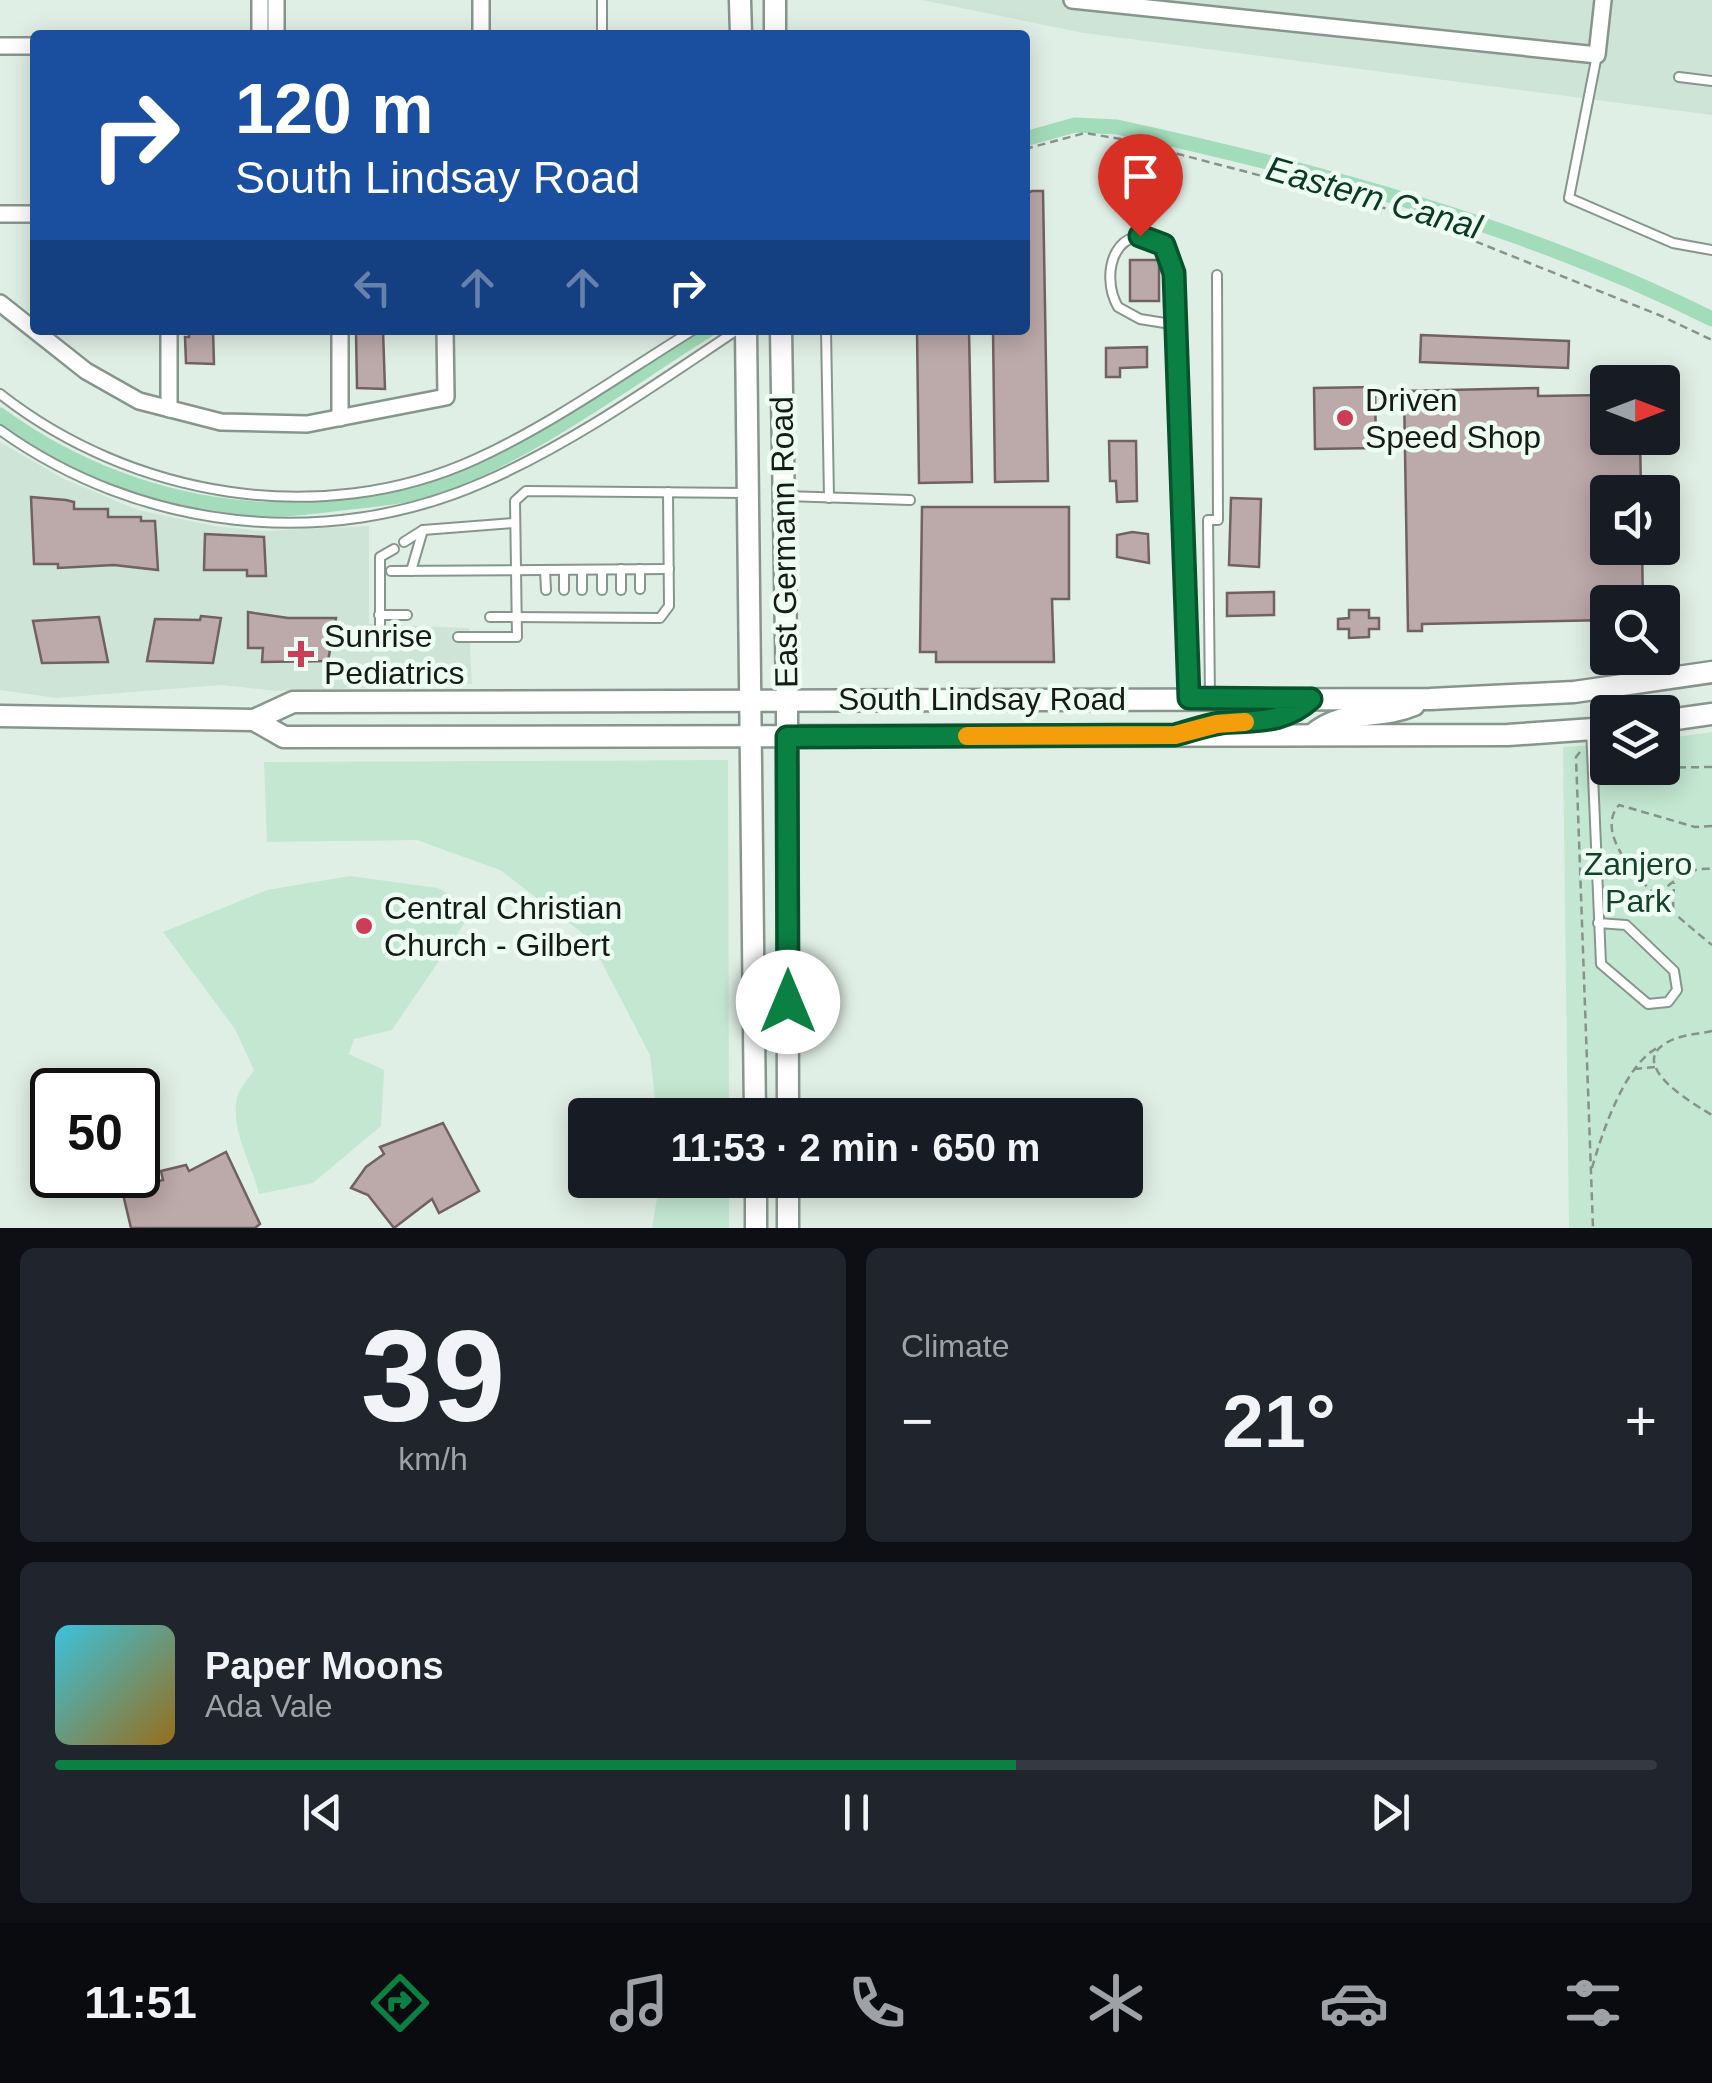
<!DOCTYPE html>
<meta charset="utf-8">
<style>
body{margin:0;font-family:Helvetica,sans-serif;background:#20242c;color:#f1f3f6;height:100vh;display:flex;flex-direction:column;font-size:38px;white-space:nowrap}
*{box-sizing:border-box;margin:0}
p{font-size:32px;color:#9ea1a6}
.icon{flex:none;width:55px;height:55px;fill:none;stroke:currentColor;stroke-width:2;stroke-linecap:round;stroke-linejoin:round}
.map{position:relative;height:1228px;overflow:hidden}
.details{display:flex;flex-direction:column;gap:20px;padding:20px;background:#0d0f14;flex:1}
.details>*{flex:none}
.guide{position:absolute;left:30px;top:30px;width:1000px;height:305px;border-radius:10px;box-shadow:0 5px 25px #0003;background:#1a4fa0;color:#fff;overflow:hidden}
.needle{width:65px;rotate:90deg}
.fabs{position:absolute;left:1590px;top:365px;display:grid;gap:20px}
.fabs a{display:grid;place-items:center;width:90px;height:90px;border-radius:10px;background:#171b24;box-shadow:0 5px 25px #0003;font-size:50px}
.speed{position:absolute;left:30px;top:1068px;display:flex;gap:20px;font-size:50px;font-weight:700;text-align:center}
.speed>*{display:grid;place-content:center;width:130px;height:130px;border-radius:50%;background:#171b24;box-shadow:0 5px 25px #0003;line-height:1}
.speed .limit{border:5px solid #111;border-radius:15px;background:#fff;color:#111}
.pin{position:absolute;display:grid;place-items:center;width:85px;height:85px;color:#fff;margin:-102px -42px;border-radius:50% 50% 50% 0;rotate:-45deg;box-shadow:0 0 10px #0007}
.pin .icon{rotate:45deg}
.me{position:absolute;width:110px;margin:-55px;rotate:0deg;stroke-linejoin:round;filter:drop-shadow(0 0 8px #0008)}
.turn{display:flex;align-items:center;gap:35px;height:210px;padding:0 40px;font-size:45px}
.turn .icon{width:130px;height:130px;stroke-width:2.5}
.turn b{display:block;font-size:70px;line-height:85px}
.lanes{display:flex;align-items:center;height:95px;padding:0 40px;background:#0003;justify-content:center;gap:50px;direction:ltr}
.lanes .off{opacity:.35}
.big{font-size:75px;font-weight:800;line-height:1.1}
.details .widget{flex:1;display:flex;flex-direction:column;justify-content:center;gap:15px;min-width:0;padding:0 35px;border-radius:15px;background:#20242c}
.details .dial{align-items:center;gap:0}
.dial b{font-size:130px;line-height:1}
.song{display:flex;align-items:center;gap:30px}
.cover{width:120px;height:120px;border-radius:15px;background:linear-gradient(135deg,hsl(190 70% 55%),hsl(40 70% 35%))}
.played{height:10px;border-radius:5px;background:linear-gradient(90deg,#0b8043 60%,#363941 60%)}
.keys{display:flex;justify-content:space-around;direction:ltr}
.heat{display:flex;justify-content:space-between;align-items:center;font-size:55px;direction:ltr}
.details .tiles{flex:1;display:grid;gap:20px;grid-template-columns:1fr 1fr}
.widget:last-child{grid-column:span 2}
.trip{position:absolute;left:568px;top:1098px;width:575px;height:100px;border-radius:10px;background:#171b24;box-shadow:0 5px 25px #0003;font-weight:800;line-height:100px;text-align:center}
.menu{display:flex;height:160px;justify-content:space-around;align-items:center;background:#090b0e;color:#9ea1a6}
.menu .icon{width:70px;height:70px}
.menu .current{color:#0b8043}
.menu b{font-size:45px;color:#f1f3f6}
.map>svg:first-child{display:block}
.built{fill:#cee4d6}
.green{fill:#c3e7d1}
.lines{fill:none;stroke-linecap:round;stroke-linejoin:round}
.canal{stroke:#a3dcba;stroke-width:15}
.building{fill:#bca9aa;stroke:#716162;stroke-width:2.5}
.service-casing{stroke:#87968d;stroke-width:12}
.minor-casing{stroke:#87968d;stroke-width:20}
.secondary-casing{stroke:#87968d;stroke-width:25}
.path{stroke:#87928b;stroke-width:2.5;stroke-dasharray:8 5;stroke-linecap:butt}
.service{stroke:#fff;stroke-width:8}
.minor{stroke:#fff;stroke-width:15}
.secondary{stroke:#fff;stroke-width:20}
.route-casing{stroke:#07532c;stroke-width:25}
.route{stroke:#0b8043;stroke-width:18}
.slow{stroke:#f59e0b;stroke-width:18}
.poi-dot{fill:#cd3d57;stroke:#edfdf3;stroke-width:4}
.labels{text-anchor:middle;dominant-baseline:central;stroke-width:9;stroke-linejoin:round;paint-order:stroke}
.poi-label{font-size:32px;fill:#161b18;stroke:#edfdf3;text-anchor:start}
.street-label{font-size:32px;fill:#161b18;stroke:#edfdf3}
.park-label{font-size:32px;fill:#15422b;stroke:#edfdf3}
.water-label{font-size:35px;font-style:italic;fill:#0b3923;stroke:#edfdf3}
</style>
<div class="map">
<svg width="1712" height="1228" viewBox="0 0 1712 1228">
<rect width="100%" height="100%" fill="#e0efe5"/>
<g class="built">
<polygon points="922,0 1712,0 1712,115 1084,33"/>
<polygon points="0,442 64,479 138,510 215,526 264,531 369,526 369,624 469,628 472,684 276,691 221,685 57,698 0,690"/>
</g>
<g class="green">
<polygon points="1712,732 1712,1228 1569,1228 1563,747 1607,744 1608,768 1662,768 1663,739"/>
<polygon points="728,760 729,1115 657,1115 650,1055 589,938 500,870 417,840 267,842 264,762"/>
<path d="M350 876 438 888 474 909 392 1030 354 1039 349 1054 384 1070 381 1126 313 1183 259 1194C252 1164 230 1130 237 1098 238 1089 249 1078 254 1070L235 1029 163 932 267 890Z"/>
<polygon points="660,1180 729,1180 729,1228 652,1228"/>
</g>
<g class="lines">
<g class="canal">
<path d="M1025 139 1075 125 1117 127C1319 171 1526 226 1712 319"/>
<path d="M0 415C71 467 156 500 245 508 279 512 316 506 350 502 379 499 413 496 440 486 536 449 622 384 708 330"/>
</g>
</g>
<g class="building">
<polygon points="1032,191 1043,191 1048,481 995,482 993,330 1025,330 1025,195"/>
<rect x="1130" y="260" width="29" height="41"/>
<polygon points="189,330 213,330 214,364 186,363 185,337 189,337"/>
<polygon points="359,330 383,330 385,389 357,388 356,333"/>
<polygon points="917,330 969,330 972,482 919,483"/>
<polygon points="1421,335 1569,341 1568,368 1420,362"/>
<polygon points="1147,347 1147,367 1120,368 1120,377 1106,377 1106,348"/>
<polygon points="1375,387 1376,448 1315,449 1314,388"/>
<polygon points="1538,388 1538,396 1608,395 1608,438 1640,438 1641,492 1608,492 1608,548 1642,548 1643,602 1608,602 1608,620 1422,624 1422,631 1408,631 1404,391"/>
<polygon points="1109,441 1136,441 1137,501 1117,502 1116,481 1110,481"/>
<polygon points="31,497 66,500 74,502 74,509 108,509 108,517 141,517 141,521 155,521 158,570 114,565 58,568 58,564 34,564"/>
<polygon points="1231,498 1261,499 1259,567 1229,565"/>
<polygon points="922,507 1069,507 1069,599 1052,599 1054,662 936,662 936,652 920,652"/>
<polygon points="1132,532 1148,534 1149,563 1117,557 1117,535"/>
<polygon points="205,534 264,537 266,576 247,576 247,570 204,570"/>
<polygon points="1274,592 1274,615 1227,616 1227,593"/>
<polygon points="1349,610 1369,610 1369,618 1379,618 1379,629 1369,629 1369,637 1349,638 1349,629 1338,629 1338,619 1349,618"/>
<polygon points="248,612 288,618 336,618 328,661 262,662 263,648 248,648"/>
<polygon points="201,616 221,618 213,663 147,661 155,619 200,620"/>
<polygon points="99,617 108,662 42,663 33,621"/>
<polygon points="443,1123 479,1191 439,1213 432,1199 394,1228 368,1195 351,1188 366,1167 384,1154 380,1147"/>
<polygon points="226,1152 260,1224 255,1228 131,1228 122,1190 163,1180 161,1171 186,1165 189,1171"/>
</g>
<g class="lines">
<g class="service-casing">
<g id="service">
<polyline points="602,35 602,0"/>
<polyline points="1597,55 1569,198 1673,243 1712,250"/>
<polyline points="1679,77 1712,81"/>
<path d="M1177 325 1140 319 1118 307C1098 272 1118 216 1164 245L1172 258 1178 338 1189 699"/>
<polyline points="826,330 829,498"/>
<path d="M0 394C131 497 321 530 476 459 552 424 622 374 693 330"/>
<path d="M0 430C139 530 326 552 484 482 573 443 656 384 737 330"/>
<polyline points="785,496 910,500"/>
<polyline points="404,542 423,530 514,523"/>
<polyline points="621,569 621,590"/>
<polyline points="640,569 640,589"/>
<polyline points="545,570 546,590"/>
<polyline points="564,570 564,590"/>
<polyline points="582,570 582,590"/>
<polyline points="602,570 602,590"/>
<polyline points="391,571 669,569"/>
<polyline points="411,571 423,530"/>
<polyline points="379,615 407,615"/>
<polyline points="490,617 660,618 669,606 668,492"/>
<polyline points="458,637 517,637 515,501 526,491 747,493"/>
<polyline points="380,638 380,557 394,549"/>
<polyline points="1210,699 1208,520 1218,520 1217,275"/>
<polyline points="1591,730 1592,751 1601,964 1648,1004 1668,1002 1677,990 1674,971 1626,925 1598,923"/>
</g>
</g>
<g class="minor-casing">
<g id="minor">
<polyline points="276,0 276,35"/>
<polyline points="1072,0 1597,55 1603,0"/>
<polyline points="260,35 260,0"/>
<polyline points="481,35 481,0"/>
<polyline points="0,46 35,46"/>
<polyline points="0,214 35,214"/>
<polyline points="0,303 86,371 139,401 221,422 307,424 446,397 445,330"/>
<polyline points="169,330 169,409"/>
<polyline points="340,330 340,418"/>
</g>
</g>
<g class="secondary-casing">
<g id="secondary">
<polyline points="740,0 741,35"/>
<polyline points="775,0 775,35"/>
<polyline points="746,330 755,1115"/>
<polyline points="781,330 787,700 788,1115"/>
<polyline points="0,716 254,720 293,702 1430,699 1574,692 1712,672"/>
<polyline points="254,720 284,737 1508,735 1608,728"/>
<polyline points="1662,721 1712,714"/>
<path d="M1245 722C1273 721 1290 717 1311 699"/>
<path d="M1312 735C1343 708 1379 720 1414 705"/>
<polyline points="756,1180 756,1228"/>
<polyline points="788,1180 788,1228"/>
</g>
</g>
<g class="path">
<polyline points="1025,149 1085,133 1121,139 1407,214 1659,315 1712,340"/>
<polyline points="1580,752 1576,757 1593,1228"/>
<polyline points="1626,768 1712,767"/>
<path d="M1712 826 1695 827 1619 805C1584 844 1683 921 1712 945"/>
<path d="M1657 894C1677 880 1687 867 1712 869"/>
<polyline points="1673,910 1674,883"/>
<path d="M1712 1031C1698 1034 1679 1035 1666 1043 1626 1066 1697 1106 1712 1115"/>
<polyline points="1634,1069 1656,1067"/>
<path d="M1592 1168C1602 1133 1625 1063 1659 1047"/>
</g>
<use href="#service" class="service"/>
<use href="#minor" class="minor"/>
<use href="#secondary" class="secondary"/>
</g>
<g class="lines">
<g class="route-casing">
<path id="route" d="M788 1002 787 737 1175 735C1190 731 1206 725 1221 723 1257 720 1283 724 1311 699L1189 698 1174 273 1164 245 1140 236"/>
</g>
<use href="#route" class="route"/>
<polyline class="slow" points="967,736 1175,735 1217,724 1245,722"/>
</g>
<g class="poi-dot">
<circle cx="1345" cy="418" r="10"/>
<path d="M296 639h10v10h10v10h-10v10h-10v-10h-10v-10h10z"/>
<circle cx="364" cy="926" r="10"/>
</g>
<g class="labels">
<g class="poi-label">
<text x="1365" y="400">Driven<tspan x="1365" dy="37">Speed Shop</tspan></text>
<text x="324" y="636">Sunrise<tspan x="324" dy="37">Pediatrics</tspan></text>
<text x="384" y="908">Central Christian<tspan x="384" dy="37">Church - Gilbert</tspan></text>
</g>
<g class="street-label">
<text transform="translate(784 542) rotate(-91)">East Germann Road</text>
<text x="982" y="699">South Lindsay Road</text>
</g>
<g class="park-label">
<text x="1638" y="864">Zanjero<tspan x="1638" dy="37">Park</tspan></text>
</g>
<g class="water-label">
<text transform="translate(1374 197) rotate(16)">Eastern Canal</text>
</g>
</g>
</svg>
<div class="fabs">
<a><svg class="needle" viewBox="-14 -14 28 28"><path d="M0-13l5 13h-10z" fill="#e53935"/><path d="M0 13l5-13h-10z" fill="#9ea1a6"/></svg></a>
<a><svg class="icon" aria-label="sound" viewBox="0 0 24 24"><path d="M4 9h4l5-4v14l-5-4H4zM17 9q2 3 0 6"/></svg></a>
<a><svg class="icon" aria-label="search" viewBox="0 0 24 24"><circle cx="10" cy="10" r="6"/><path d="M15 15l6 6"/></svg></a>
<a><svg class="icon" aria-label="layers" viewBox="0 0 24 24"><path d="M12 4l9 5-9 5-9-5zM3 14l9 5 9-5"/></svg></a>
</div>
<div class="speed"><div class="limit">50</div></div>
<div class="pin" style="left:1140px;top:236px;background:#d93025"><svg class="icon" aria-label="arrive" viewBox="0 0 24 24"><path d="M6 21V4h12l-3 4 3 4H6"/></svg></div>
<svg class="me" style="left:788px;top:1002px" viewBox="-20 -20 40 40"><circle r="19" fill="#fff"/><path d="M0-13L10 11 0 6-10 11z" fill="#0b8043"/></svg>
<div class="trip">11:53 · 2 min · 650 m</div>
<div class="guide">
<div class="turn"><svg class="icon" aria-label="right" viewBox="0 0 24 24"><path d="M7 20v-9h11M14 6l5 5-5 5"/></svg><div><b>120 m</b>South Lindsay Road</div></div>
<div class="lanes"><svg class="icon off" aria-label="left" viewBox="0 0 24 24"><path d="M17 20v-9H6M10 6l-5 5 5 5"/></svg><svg class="icon off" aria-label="ahead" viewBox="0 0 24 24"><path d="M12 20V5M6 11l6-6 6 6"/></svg><svg class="icon off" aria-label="ahead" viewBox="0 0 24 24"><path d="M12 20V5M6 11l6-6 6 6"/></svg><svg class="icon" aria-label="right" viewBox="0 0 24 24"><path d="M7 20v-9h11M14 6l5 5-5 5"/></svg></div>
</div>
</div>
<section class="details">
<div class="tiles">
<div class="widget dial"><b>39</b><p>km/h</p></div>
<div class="widget"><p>Climate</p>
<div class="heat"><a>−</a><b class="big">21°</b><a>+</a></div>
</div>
<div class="widget">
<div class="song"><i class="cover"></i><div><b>Paper Moons</b><p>Ada Vale</p></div></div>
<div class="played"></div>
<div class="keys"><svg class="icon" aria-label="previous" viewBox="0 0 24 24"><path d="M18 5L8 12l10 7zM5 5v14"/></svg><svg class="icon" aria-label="pause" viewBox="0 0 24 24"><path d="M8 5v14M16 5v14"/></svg><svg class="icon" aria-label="next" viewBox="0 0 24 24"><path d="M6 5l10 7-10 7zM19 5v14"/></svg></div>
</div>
</div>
</section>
<nav class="menu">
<b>11:51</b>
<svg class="icon current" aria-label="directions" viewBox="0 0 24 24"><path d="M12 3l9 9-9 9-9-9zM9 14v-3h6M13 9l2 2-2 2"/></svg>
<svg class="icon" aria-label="music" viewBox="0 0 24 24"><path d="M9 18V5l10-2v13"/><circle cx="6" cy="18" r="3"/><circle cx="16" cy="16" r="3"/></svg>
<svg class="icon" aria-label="phone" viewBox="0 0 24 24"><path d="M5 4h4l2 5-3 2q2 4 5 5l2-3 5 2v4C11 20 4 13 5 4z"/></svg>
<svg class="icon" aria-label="climate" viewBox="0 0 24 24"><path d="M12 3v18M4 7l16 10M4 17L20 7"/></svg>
<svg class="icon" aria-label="car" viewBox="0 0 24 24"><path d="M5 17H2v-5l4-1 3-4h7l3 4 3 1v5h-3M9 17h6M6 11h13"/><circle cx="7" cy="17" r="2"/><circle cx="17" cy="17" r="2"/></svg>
<svg class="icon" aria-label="filters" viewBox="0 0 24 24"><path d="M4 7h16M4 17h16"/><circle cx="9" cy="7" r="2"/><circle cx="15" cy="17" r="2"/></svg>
</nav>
